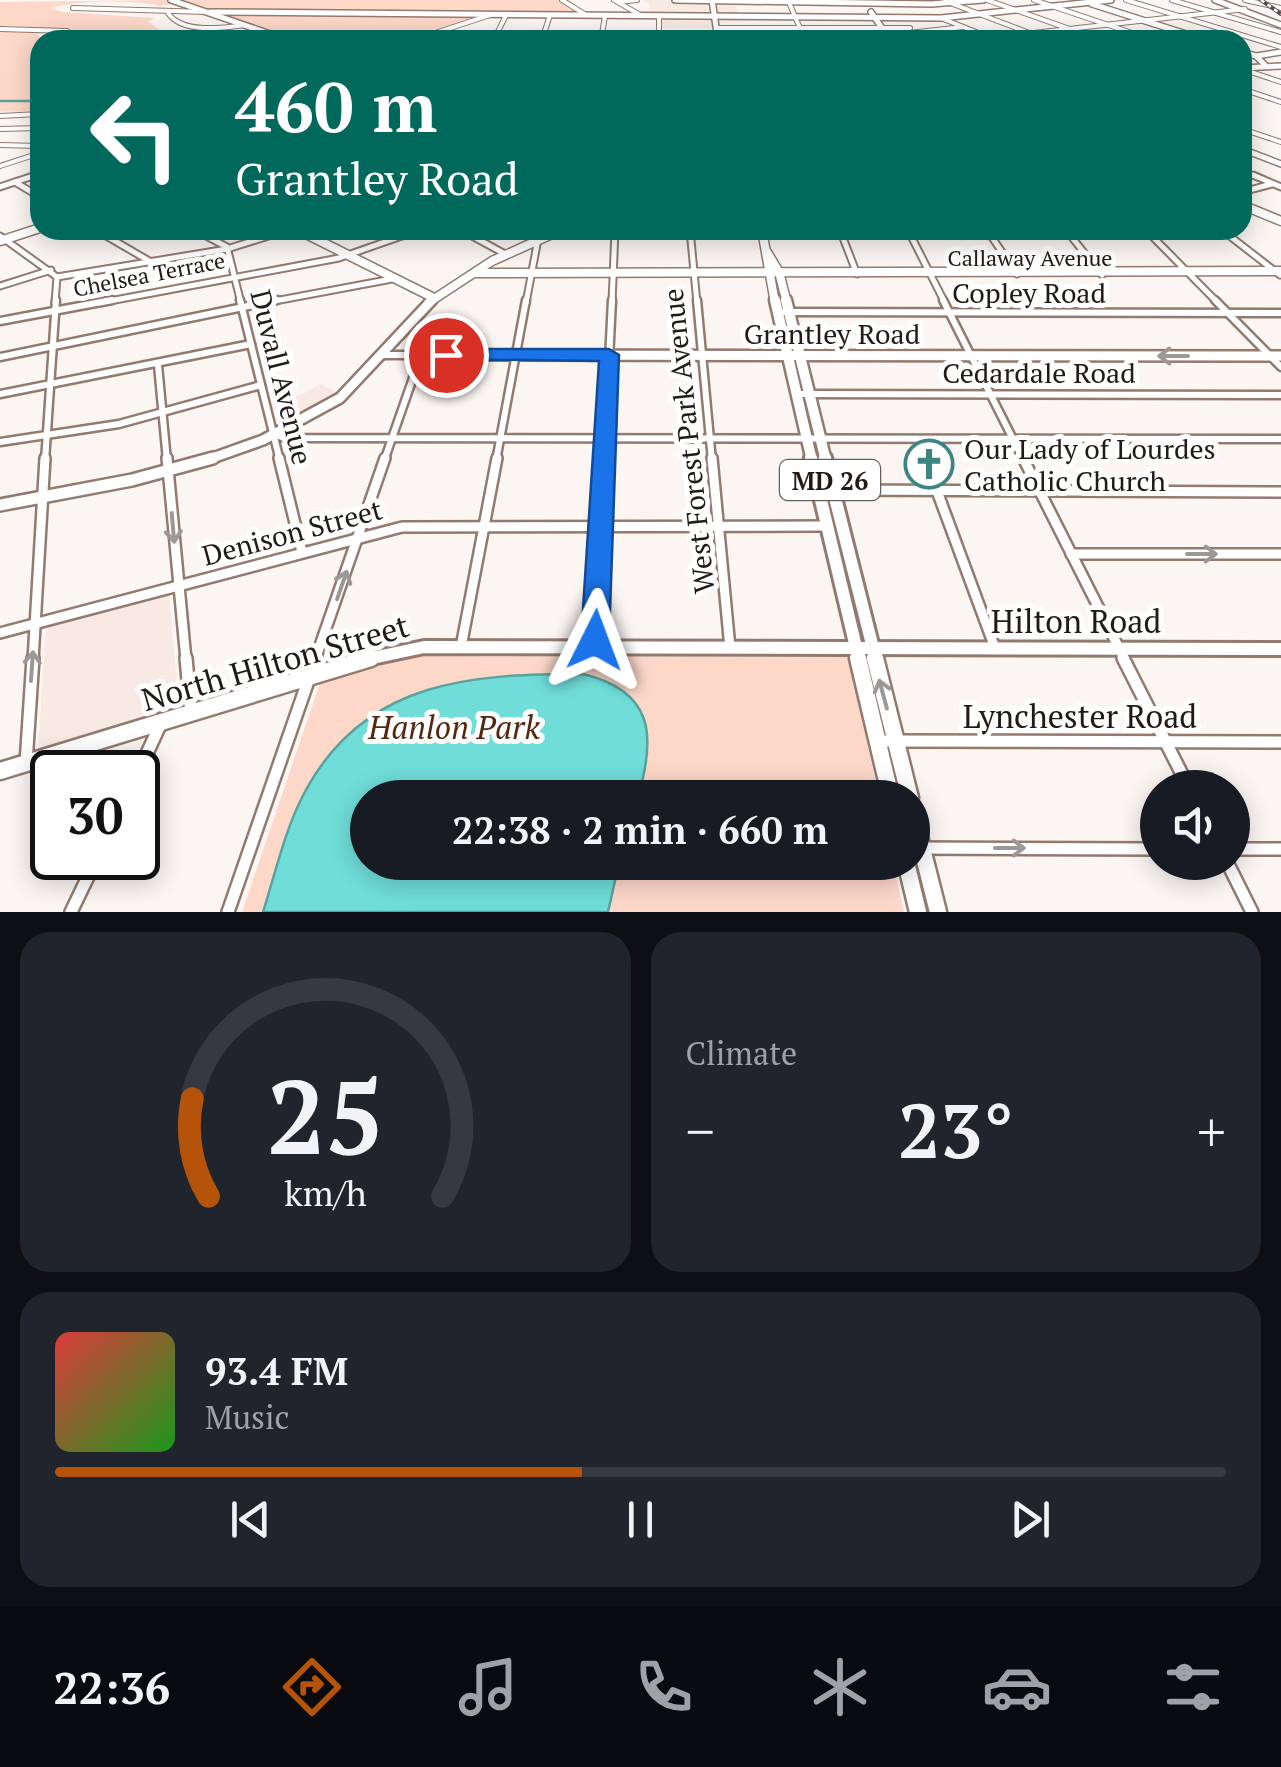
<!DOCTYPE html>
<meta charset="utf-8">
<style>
body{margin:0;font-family:"PT Serif",serif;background:#20242c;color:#f1f3f6;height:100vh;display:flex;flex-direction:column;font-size:38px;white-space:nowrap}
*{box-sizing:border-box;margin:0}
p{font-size:32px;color:#9ea1a6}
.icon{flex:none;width:55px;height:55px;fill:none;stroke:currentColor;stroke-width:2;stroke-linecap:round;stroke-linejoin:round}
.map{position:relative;height:912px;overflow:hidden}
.panel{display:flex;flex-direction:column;gap:20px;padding:20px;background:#0d0f14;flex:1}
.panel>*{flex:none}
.top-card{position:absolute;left:30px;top:30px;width:1222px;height:210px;border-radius:30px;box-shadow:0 5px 25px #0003;background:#00695c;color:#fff;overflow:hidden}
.tools{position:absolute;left:1140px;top:770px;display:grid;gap:20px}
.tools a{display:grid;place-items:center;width:110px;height:110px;border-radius:50%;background:#171b24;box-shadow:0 5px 25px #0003;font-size:50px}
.speed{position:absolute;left:30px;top:750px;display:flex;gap:20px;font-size:50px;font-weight:700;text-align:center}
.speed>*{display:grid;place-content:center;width:130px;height:130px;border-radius:50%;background:#171b24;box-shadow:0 5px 25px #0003;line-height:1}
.speed .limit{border:5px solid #111;border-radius:15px;background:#fff;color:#111}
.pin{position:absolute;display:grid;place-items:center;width:85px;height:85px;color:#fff;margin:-42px;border:5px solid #fff;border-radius:50%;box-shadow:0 2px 10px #0007}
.me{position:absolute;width:110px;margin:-55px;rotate:3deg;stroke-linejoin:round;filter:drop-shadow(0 0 8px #0008)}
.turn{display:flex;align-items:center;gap:35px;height:210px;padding:0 40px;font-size:45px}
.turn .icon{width:130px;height:130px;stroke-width:2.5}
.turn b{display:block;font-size:70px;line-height:85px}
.big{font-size:75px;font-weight:800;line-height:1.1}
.panel .tile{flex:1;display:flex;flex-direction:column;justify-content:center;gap:15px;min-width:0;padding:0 35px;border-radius:30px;background:#20242c}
.panel .dial{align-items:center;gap:0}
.dial svg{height:260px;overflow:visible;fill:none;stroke:#363941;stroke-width:7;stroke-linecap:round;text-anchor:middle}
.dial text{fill:#f1f3f6;stroke:none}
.song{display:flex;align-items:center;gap:30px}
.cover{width:120px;height:120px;border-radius:15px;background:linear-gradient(135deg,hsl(0 70% 55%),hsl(120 70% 35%))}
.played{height:10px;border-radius:5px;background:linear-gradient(90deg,#b45309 45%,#363941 45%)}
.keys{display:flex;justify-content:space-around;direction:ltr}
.heat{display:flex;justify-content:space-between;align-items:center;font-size:55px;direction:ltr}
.panel .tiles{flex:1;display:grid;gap:20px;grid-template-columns:1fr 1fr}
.tile:last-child{grid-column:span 2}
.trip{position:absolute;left:350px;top:780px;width:580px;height:100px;border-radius:50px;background:#171b24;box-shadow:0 5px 25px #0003;font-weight:800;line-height:100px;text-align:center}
.menu{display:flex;height:160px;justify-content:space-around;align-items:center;background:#090b0e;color:#9ea1a6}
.menu .icon{width:70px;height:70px}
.menu .current{color:#b45309}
.menu b{font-size:45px;color:#f1f3f6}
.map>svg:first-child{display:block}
.built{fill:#f8e9e2}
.green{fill:#fdd8c9}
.water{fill:#70ddd9;stroke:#59a29e;stroke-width:2.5}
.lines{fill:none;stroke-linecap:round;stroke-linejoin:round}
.stream{stroke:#59a29e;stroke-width:2.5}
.street-far4-casing{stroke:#937a6f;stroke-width:6}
.street-far3-casing{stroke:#937a6f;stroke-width:9}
.street-far2-casing{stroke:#937a6f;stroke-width:11}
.street-far1-casing{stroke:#937a6f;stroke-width:14}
.street-casing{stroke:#937a6f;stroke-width:16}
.secondary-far3-casing{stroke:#937a6f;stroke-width:8}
.secondary-far2-casing{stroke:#937a6f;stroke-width:11}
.secondary-far1-casing{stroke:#937a6f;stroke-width:14}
.secondary-casing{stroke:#937a6f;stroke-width:16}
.primary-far4-casing{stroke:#937a6f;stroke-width:8}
.primary-far3-casing{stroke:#937a6f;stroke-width:11}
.primary-far2-casing{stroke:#937a6f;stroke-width:15}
.primary-far1-casing{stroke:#937a6f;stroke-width:18}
.primary-casing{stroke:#937a6f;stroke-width:21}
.street-far4{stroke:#fff;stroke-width:4}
.street-far3{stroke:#fff;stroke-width:5}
.street-far2{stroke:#fff;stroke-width:6}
.street-far1{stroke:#fff;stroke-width:9}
.street{stroke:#fff;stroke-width:11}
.secondary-far3{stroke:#fff;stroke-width:5}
.secondary-far2{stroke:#fff;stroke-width:8}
.secondary-far1{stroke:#fff;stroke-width:9}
.secondary{stroke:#fff;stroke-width:11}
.primary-far4{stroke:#fff;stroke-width:5}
.primary-far3{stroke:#fff;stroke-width:8}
.primary-far2{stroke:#fff;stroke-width:10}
.primary-far1{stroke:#fff;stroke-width:12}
.primary{stroke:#fff;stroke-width:16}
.rail-casing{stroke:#584f4c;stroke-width:4}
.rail{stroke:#fff;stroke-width:2.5;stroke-dasharray:4;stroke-linecap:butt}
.oneway{stroke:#9c9896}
.route{fill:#1a73e8;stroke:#114b97;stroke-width:2.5}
.labels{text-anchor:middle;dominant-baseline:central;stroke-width:10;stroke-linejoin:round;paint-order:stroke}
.far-street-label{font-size:22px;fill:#231915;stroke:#fff}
.shield{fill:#fff;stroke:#655e5b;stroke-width:2.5}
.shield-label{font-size:25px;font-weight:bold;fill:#231915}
.street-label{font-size:28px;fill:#231915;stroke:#fff}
.poi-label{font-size:28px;fill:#231915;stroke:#fff;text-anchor:start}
.near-street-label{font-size:32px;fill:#231915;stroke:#fff}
.near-park-label{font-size:32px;font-style:italic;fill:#56260f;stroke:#fff}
</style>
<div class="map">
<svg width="1281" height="912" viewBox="0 0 1281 912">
<rect width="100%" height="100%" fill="#fcf6f3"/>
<g class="built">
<polygon points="642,0 734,0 738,16 746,16 748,21 715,23 713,17 713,28 661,28 661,16 649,16 649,4"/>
<polygon points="320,384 337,392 278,423 272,402 303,394"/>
<polygon points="169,594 179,708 38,751 46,627"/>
</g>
<g class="green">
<path d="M166 0 177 3 155 7 157 5C126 0 82 0 51 8L63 12 154 18 148 22 167 35 161 40H74V33L61 28 37 34 40 37 66 31 71 37 40 40V112L0 111V2Z"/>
<polygon points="174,0 560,0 583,14 490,15 413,40 291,40 285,38 300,37 284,37"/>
<polygon points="410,656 848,657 879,797 368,798 368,862 893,863 904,912 242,912 320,683"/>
</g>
<path class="water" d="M583 674C654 691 656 736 638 797L368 798V862L619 863 608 912H263C276 871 286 825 307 788 367 680 472 674 583 674Z"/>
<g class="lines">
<polyline class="stream" points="0,101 40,101"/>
<g class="street-far4-casing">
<g id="street-far4">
<polyline points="562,0 586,15"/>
<polyline points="614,0 642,16"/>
<polyline points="788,0 805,40"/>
<polyline points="987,0 1101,40"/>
<polyline points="1034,0 1153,40"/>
<polyline points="1126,0 1281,47"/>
<polyline points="1172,0 1281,32"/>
<polyline points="1245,0 1281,8"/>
<polyline points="945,1 1048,40"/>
<polyline points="618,2 637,0"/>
<polyline points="73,8 207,12"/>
<path d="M168 13C182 34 223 28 245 25"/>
<polyline points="659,16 659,40"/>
<polyline points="941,18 986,36"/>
<polyline points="716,28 910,28"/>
<polyline points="0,29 67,31"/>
<polyline points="176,33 239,40"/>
<polyline points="909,33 963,27"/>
<polyline points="763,35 765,40"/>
<polyline points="846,35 848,40"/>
<polyline points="414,40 490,15"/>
<polyline points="494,40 506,15"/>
<polyline points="542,40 550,15"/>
<polyline points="601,40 605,16"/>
<polyline points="973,40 1245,9"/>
<polyline points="1210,40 1237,37"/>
<polyline points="1242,69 1281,82"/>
<polyline points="1242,89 1281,102"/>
<polyline points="0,116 40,114"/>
<polyline points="0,129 40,128"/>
<polyline points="1242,129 1281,142"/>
<polyline points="0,145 40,146"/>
<polyline points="0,166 40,153"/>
<polyline points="1242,171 1259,178"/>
<polyline points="28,178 40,174"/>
</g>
</g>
<g class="street-far3-casing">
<g id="street-far3">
<polyline points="1253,175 1281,187"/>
<polyline points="15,182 40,197"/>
<polyline points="0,187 36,175"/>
<polyline points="1242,192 1272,184"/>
<polyline points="96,230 151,262"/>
<polyline points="195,230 227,247 241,303"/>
<polyline points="461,230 505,254"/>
<polyline points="690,230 697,303"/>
<polyline points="840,230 857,274"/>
<polyline points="908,230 945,303"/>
<polyline points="987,230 1017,274"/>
<polyline points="1066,230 1102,275"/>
<polyline points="1146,230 1218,303"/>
<polyline points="1222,230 1280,275"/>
<polyline points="0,236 57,277 55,303"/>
<polyline points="57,277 227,249 288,230"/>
<polyline points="0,286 51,270"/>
<polyline points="99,303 339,258 419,230"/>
<polyline points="264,303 392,279"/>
<polyline points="526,303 538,239"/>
<polyline points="612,303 615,230"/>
</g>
</g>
<g class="street-far2-casing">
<g id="street-far2">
<polyline points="240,300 280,461"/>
<polyline points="697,300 712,461"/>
<polyline points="943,300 1024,461"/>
<polyline points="1215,300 1281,367"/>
<polyline points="778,312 1281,313"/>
<polyline points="0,321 112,300"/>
<polyline points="383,355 421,355 384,461"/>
<polyline points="0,357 277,300"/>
<polyline points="158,365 167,461"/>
<polyline points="0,394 251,344"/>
<polyline points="797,394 1281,395"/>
<polyline points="272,433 284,438 1281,439"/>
<polyline points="0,442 119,424 261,385"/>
<polyline points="45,461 56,300"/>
<polyline points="496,461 526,300"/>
<polyline points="604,461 612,300"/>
</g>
</g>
<g class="street-far1-casing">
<g id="street-far1">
<polyline points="167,458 186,660"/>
<polyline points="279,458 302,552"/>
<polyline points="712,458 730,648"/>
<polyline points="1023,458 1125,660"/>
<polyline points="834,490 1281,492"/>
<polyline points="937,491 995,648"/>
<polyline points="1071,554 1281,554"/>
<polyline points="0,633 402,527 827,526"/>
<polyline points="461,647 497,458"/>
<polyline points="595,648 604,458"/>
<polyline points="33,660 45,458"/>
<polyline points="315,660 385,458"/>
</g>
</g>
<g class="street-casing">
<g id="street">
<polyline points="186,658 191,713"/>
<polyline points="1123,658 1189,788"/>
<polyline points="878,741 1281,742"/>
<polyline points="26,763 33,658"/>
<polyline points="138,773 161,723"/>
<polyline points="912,848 1158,849"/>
<polyline points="1232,849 1281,849"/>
<polyline points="1227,862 1252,912"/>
<polyline points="71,912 97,858"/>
<polyline points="228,912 316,658"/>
</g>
</g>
<g class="secondary-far3-casing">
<g id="secondary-far3">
<polyline points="171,0 288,40"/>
<polyline points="675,0 931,4 983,0"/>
<polyline points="1092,4 1205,40"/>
<polyline points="211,12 941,18 1111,0"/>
<polyline points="871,12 890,40"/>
<polyline points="1242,52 1256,56 1266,66"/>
<polyline points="1256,56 1281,52"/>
<polyline points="1242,68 1281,66"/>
<polyline points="1242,149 1281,164"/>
</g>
</g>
<g class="secondary-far2-casing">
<g id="secondary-far2">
<polyline points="1242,205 1281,221"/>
<polyline points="298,230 434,298"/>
<polyline points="0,241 40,228"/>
<polyline points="475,273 1281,271"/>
<polyline points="428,303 492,261 561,230"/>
</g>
</g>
<g class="secondary-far1-casing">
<g id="secondary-far1">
<polyline points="421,355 1281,356"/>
<polyline points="204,461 263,440 340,398 432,300"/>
</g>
</g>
<g class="secondary-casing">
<polyline id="secondary" points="0,505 132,480 213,458"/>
</g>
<g class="primary-far4-casing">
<g id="primary-far4">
<polyline points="712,0 718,40"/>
<polyline points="1215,0 1281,25"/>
</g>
</g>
<g class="primary-far3-casing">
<g id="primary-far3">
<polyline points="762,230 775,303"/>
<polyline points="767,252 779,272 787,303"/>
</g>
</g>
<g class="primary-far2-casing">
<g id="primary-far2">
<polyline points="775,300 812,461"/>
<polyline points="786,300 826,461"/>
</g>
</g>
<g class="primary-far1-casing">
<g id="primary-far1">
<polyline points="811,458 859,660"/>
<polyline points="825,458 876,660"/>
<polyline points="363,660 424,647 1281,649"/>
</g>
</g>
<g class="primary-casing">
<g id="primary">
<polyline points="858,658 891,798"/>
<polyline points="875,658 910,798"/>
<polyline points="0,771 371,658"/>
<polyline points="912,809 938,912"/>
<polyline points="906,862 918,912"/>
</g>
</g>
<use href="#street-far4" class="street-far4"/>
<use href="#street-far3" class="street-far3"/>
<use href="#street-far2" class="street-far2"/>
<use href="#street-far1" class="street-far1"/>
<use href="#street" class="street"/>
<use href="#secondary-far3" class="secondary-far3"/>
<use href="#secondary-far2" class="secondary-far2"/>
<use href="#secondary-far1" class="secondary-far1"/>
<use href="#secondary" class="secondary"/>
<use href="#primary-far4" class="primary-far4"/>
<use href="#primary-far3" class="primary-far3"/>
<use href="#primary-far2" class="primary-far2"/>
<use href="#primary-far1" class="primary-far1"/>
<use href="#primary" class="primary"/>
<g class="rail-casing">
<polyline id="rail" points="1261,0 1281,14"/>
</g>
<use href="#rail" class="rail"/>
</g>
<defs><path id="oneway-shaft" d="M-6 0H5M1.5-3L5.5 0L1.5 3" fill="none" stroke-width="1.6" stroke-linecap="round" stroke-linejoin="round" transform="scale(2.5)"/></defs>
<g class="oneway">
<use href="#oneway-shaft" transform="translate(1173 356) rotate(-180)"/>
<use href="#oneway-shaft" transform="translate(173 528) rotate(85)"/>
<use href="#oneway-shaft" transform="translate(1202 554)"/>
<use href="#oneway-shaft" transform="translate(342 585) rotate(-71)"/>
<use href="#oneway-shaft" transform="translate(32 666) rotate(-86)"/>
<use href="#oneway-shaft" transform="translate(883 694) rotate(-105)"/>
<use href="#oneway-shaft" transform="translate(1010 848)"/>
</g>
<polygon class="route" points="446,349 609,349 619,355 609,640 605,648 595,651 585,648 581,640 599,361 439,359 436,355"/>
<defs>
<g id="church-ring" transform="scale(2.5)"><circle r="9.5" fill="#fff" stroke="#3d8582" stroke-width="1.5"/><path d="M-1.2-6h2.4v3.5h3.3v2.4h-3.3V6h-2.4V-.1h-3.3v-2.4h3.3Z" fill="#3d8582"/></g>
</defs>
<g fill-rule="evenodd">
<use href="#church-ring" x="929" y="464"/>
</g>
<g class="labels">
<g class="far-street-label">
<text x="1030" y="257">Callaway Avenue</text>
<text transform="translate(149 274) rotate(-11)">Chelsea Terrace</text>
</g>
<rect class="shield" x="780" y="460" width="100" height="40" rx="8"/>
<g class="shield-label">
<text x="830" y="480">MD 26</text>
</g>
<g class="street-label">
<text x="1029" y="292">Copley Road</text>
<text x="832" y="333">Grantley Road</text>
<text x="1039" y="372">Cedardale Road</text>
<text transform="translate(282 377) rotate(76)">Duvall Avenue</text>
<text transform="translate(688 441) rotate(-96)">West Forest Park Avenue</text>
<text transform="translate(292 532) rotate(-15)">Denison Street</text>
</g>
<g class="poi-label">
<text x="964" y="448">Our Lady of Lourdes<tspan x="964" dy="32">Catholic Church</tspan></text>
</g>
<g class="near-street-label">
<text x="1076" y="621">Hilton Road</text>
<text transform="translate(275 662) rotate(-16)">North Hilton Street</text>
<text x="1080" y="716">Lynchester Road</text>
</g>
<g class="near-park-label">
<text x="454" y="727">Hanlon Park</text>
</g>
</g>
</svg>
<div class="tools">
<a><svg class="icon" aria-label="sound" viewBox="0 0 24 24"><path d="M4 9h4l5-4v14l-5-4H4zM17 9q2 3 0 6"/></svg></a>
</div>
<div class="speed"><div class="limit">30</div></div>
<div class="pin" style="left:446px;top:355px;background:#d93025"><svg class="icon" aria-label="arrive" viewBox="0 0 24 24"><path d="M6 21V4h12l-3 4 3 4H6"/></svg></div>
<svg class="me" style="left:595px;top:640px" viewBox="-20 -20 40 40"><path d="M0-17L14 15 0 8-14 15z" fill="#1a73e8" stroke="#fff" stroke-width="4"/></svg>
<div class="trip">22:38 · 2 min · 660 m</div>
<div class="top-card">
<div class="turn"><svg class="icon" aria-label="left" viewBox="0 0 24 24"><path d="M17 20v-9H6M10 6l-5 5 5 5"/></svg><div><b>460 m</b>Grantley Road</div></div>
</div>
</div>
<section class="panel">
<div class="tiles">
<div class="tile dial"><svg viewBox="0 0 100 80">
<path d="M14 69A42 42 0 1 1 86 69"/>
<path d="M14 69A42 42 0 0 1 9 39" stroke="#b45309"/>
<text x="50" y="56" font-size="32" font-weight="700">25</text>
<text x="50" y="72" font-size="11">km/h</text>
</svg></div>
<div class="tile"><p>Climate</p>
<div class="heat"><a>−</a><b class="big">23°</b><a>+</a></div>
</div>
<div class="tile">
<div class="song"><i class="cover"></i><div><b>93.4 FM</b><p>Music</p></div></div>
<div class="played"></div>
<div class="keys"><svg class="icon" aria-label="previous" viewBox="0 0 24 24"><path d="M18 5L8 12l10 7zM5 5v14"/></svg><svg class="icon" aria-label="pause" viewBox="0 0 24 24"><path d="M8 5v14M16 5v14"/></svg><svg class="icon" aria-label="next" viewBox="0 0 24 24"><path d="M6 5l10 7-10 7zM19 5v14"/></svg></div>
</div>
</div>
</section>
<nav class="menu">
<b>22:36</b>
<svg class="icon current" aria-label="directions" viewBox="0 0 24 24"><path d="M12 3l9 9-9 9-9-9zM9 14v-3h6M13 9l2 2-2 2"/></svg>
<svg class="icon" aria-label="music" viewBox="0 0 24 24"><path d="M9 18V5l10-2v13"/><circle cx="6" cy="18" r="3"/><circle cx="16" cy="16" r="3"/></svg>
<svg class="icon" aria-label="phone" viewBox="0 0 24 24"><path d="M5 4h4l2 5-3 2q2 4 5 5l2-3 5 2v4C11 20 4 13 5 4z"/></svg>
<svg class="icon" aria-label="climate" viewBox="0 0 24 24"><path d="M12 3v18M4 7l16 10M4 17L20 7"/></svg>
<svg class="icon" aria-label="car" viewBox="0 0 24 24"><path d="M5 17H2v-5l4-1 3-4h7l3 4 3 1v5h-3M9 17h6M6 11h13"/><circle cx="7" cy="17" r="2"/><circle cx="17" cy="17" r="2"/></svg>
<svg class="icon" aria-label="filters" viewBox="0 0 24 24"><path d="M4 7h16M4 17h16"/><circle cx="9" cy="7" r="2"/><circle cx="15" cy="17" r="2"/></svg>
</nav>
